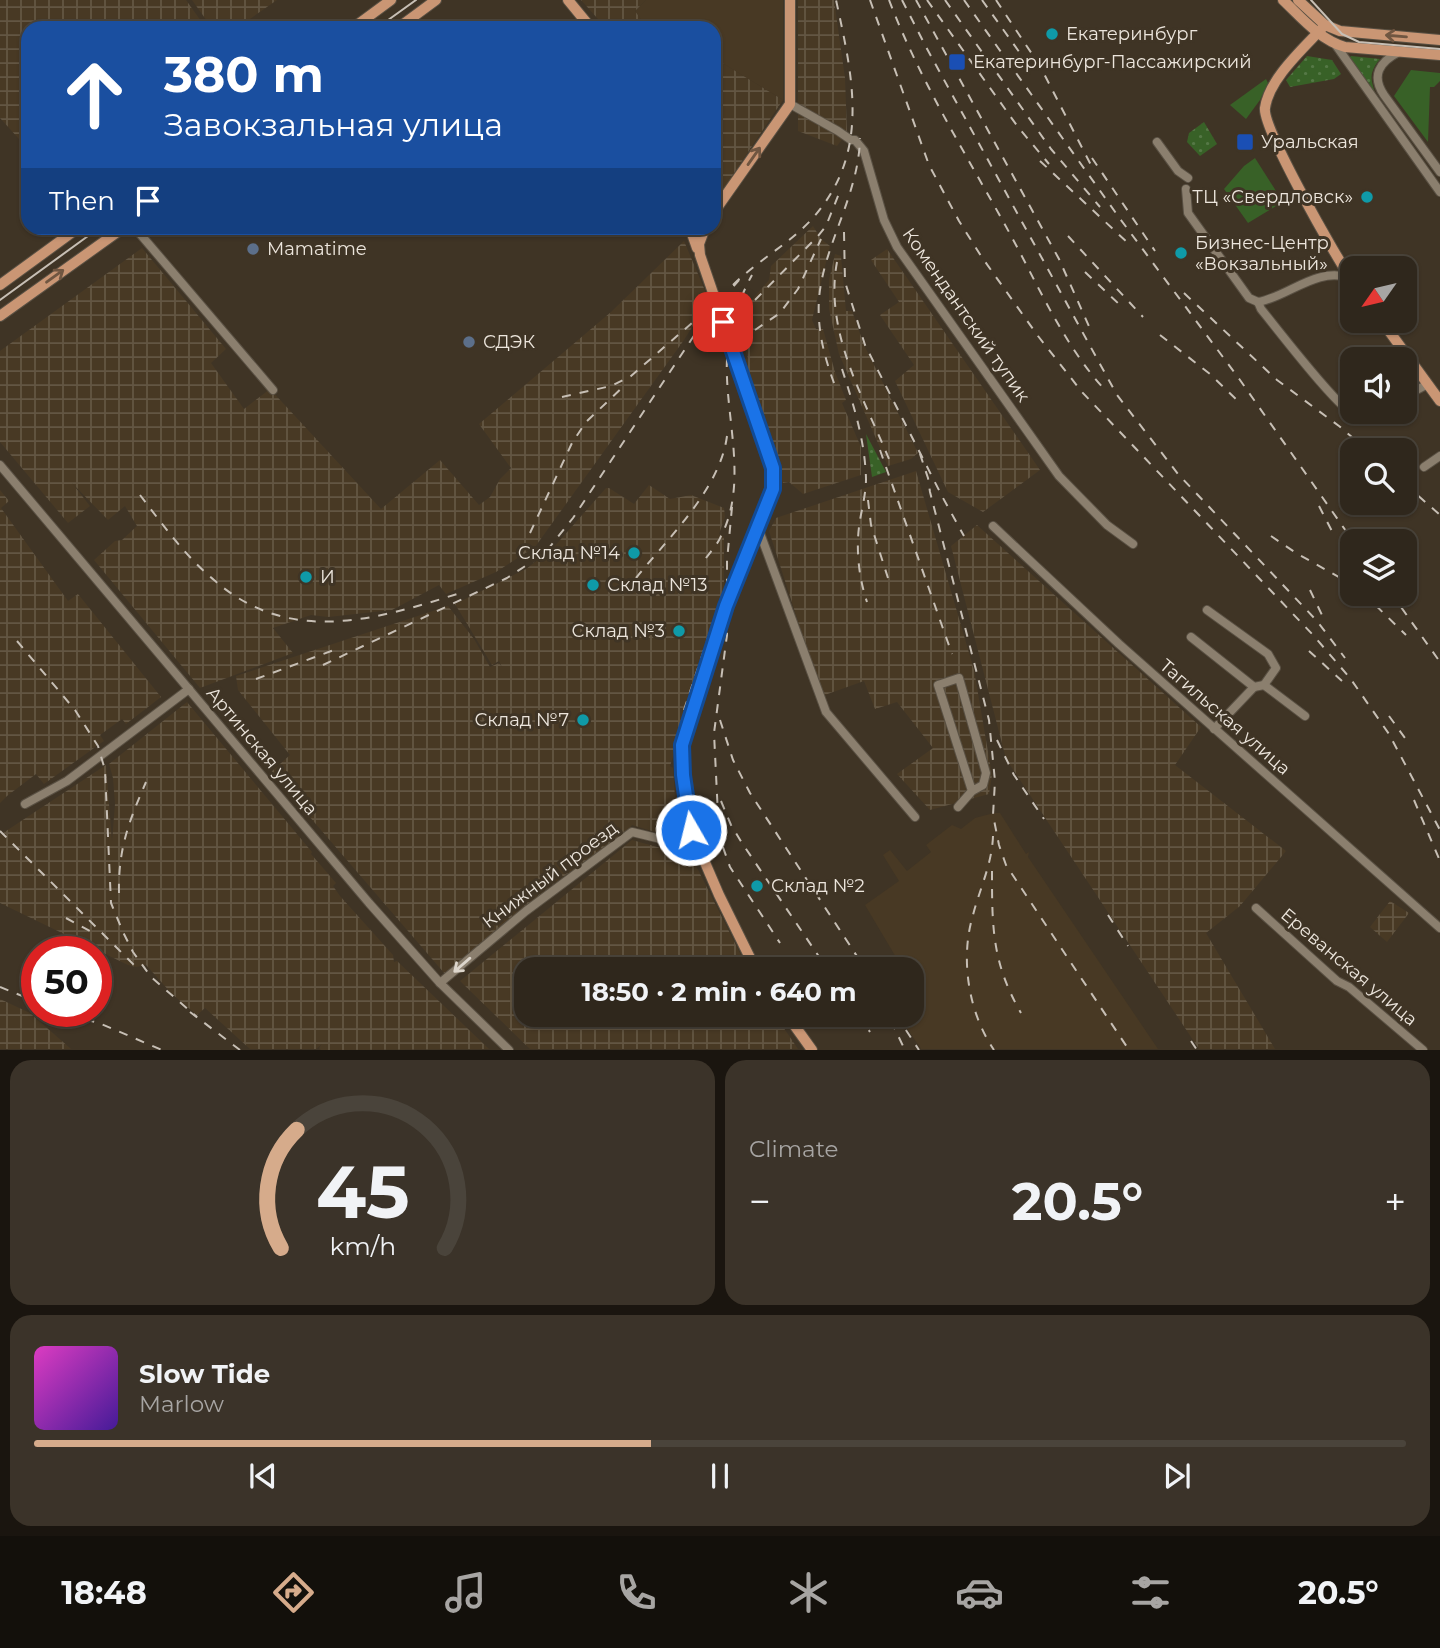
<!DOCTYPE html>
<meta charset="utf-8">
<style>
body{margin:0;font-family:Montserrat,sans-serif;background:#3b3329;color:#f1f3f6;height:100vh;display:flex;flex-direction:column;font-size:26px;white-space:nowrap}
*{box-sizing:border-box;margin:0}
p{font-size:23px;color:#a7a5a3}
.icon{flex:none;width:38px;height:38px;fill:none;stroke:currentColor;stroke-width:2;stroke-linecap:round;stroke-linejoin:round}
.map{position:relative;height:1050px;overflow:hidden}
.sheet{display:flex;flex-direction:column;gap:10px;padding:10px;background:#1a150f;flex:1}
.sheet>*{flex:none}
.hud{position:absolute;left:21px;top:21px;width:700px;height:214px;border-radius:21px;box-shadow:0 2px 5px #0004,0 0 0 2px #4a443b;background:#1a4fa0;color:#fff;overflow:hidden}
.needle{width:46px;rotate:236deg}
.tools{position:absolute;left:1340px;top:256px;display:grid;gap:14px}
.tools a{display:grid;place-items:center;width:77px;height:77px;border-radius:14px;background:#2f271c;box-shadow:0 2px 5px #0004,0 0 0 2px #4a443b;font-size:35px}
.speed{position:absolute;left:21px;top:936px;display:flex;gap:14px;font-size:35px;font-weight:700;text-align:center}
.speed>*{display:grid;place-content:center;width:91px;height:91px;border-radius:50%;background:#2f271c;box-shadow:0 2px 5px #0004,0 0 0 2px #4a443b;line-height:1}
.speed .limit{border:10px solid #d22;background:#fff;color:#111}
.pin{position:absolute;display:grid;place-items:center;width:60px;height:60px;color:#fff;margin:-30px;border-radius:14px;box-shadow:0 4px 10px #0006}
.me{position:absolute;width:77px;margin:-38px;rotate:352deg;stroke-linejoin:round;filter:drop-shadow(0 0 5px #0008)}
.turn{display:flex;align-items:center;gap:24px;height:147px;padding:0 28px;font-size:32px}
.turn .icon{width:91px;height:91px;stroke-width:2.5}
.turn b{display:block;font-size:49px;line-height:60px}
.then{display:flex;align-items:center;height:66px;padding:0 28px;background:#0003;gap:14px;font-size:26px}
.big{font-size:52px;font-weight:700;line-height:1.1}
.sheet .widget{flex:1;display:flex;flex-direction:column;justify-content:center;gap:10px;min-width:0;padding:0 24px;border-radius:21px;background:#3b3329}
.sheet .dial{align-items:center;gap:0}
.dial svg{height:182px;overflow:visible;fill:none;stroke:#4a443b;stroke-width:7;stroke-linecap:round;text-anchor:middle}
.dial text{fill:#f1f3f6;stroke:none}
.song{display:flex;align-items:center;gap:21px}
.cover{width:84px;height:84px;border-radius:10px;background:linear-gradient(135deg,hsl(310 70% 55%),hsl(260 70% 35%))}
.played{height:7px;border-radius:4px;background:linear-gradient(90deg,#d6ab8b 45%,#4a443b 45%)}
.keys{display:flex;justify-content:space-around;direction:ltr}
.heat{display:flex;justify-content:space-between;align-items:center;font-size:38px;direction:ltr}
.sheet .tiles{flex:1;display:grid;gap:10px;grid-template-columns:1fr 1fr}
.widget:last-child{grid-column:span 2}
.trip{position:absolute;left:514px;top:957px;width:410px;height:70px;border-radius:21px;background:#2f271c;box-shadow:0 2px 5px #0004,0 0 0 2px #4a443b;font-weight:700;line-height:70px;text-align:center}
.menu{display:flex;height:112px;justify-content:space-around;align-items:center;background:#13100b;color:#a7a5a3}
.menu .icon{width:49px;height:49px}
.menu .selected{color:#d6ab8b}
.menu b{font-size:32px;color:#f1f3f6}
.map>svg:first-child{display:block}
.built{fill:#483924}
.industrial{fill:url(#industrial-grid)}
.grass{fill:url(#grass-dots)}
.park{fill:#386127}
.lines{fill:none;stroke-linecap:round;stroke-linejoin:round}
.minor-casing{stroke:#595043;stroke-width:10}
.major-casing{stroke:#595043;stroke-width:12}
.minor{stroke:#8b7f6e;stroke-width:8}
.major{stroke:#ca9674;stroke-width:10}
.tram{stroke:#c7bfb5;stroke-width:2}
.rail{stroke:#c7bfb5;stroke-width:2;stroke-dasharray:9 9;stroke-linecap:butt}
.oneway{stroke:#705641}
.oneway2{stroke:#ddd6cc}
.route-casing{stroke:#114b97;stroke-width:18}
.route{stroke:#1a73e8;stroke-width:12}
.culture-dot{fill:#0f9aa8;stroke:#3f3425;stroke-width:2.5}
.transit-dot{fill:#1a4fb4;stroke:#3f3425;stroke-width:2.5}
.service-dot{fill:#5c6f8a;stroke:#3f3425;stroke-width:2.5}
.labels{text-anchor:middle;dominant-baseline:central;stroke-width:6;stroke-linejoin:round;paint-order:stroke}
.poi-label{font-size:18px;fill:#ece5dc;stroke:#3f3425;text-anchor:start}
.street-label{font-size:18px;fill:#ece5dc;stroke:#3f3425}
</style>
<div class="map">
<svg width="1440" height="1050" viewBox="0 0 1440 1050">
<defs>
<pattern id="industrial-grid" width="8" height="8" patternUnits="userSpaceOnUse" patternTransform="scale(1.75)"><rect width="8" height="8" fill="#483924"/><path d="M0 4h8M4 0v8" fill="none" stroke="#635643"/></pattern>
<pattern id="grass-dots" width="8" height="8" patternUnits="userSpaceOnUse" patternTransform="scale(1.75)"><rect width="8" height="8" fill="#386127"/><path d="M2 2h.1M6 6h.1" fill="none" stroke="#557846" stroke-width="1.8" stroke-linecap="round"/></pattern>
</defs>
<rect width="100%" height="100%" fill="#3f3425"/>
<g class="built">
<polygon points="646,0 783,0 783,100 714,58 714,28 647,28 635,11"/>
<polygon points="994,813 1000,813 1026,854 1029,852 1028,857 1158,1049 921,1049 900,1018 905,1015 912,1015 912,1010 922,1004 912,986 912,970 903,969 865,905 899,881 883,855 890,850 907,871 931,852 926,845 952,825 961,829 975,818"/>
</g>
<g class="industrial">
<polygon points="0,0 186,0 206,28 28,28 28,149 0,118"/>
<polygon points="192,0 277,0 237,28 212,28"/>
<polygon points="581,0 646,0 635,11 647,28 606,28"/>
<polygon points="798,0 834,0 845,78 847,133 837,146 798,131"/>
<polygon points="714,58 783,100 714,203"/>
<polygon points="813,226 821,239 830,246 812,320 816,329 823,329 835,372 846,400 842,403 861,447 861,475 803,494 789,482 783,483 742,360 748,358 741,339 740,314 769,280 771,266"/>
<polygon points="684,241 709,300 684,340 535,547 496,572 446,594 439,585 392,610 328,617 311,615 273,628 293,653 200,688 94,560 115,541 122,540 137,526 125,506 108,520 72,483 90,506 68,523 0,442 0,351 142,248 226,349 211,363 244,409 270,389 381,509 440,460 479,505 490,497 500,479 511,468 479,424 611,312"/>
<polygon points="887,249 1040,470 983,512 948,492 895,381 914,365 880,315 899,302 871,260"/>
<polygon points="835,254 841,256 846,311 852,311 864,345 918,453 911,459 888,466 839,354 829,309 829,280"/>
<polygon points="916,471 974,670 992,775 989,794 930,810 897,774 933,748 897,702 875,709 864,681 822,696 769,531 776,518"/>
<polygon points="649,485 670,499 691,495 724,508 725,517 719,534 724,537 724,598 670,766 673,768 675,798 682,829 665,835 632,825 627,831 553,884 445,974 271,772 290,755 238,690 236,676 448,606 474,639 490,667 499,663 502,667 499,661 492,665 455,604 526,569 553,548 606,488 609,488 634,504"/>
<polygon points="0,490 9,501 1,508 68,601 78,594 161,697 126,724 122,719 100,735 104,741 101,743 44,784 36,774 7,796 0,803"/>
<polygon points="977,525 1201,727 1175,765 1286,851 1240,906 1206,933 1275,1049 1199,1049 1006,759 951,546"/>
<polygon points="187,702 312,852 311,854 336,883 333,886 340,896 393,955 394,962 397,961 489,1049 321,1050 319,1048 322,1044 316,1049 250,1049 205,1008 197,1015 172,994 146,965 136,967 128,965 0,903 0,835 106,765 112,842 115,804 113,778 109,764"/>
<polygon points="632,840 661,848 667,847 683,840 748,969 527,970 527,1015 775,1015 798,1049 530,1049 460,981"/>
<polygon points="1390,901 1409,913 1387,942 1370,927"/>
<polygon points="0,999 30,1013 71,1049 0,1049"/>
</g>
<g class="grass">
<polygon points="1307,56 1332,60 1341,74 1334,79 1290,87 1286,80"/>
<path d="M1351 56 1380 59C1366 76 1373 81 1376 98L1348 59Z"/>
<polygon points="1204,122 1217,144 1200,156 1187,142 1189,133"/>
<polygon points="866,434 886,472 872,477"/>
</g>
<g class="park">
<polygon points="1411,70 1440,73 1440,81 1434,87 1430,87 1428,142 1394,96"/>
<polygon points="1266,79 1268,83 1260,100 1246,119 1230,105"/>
<polygon points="1255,158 1283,202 1248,223 1224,189 1244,166"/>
</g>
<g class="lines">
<g class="minor-casing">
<g id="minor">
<polyline points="1335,44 1440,192"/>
<path d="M1399 52C1379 62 1371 76 1384 95L1440 172"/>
<polyline points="790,104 838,131 851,140 855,140 864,151 884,220 897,247 1059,476 1107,525 1133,544"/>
<polyline points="1157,142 1178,171 1188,178"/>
<path d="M1186 189 1188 213 1249 298 1258 302 1261 309C1275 326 1342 414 1357 416 1362 417 1368 413 1373 411"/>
<polyline points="135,228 273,390"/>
<path d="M1258 302C1288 297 1317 266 1350 278"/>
<polyline points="1405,396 1428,384"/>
<polyline points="0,465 369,903 440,983 509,1050"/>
<polyline points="1424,467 1440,456"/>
<polyline points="757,525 826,712 915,817"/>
<polyline points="993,526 1119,644 1440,928"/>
<polyline points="1207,610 1268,654 1276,668 1264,685"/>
<polyline points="1191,637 1254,687 1264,685 1305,716"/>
<polyline points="1214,729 1254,687"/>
<polyline points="25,804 67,781 189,689"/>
<polyline points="958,807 972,791 983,785 986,773 959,678 938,685 972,791"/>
<polyline points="1256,908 1337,981 1349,987 1423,1050"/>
<polyline points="440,983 526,911 632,832 665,840 691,830"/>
</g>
</g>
<g class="major-casing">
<g id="major">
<polyline points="568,0 591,28"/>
<path d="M1283 0C1301 17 1320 40 1345 47L1440 55"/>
<polyline points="1298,0 1325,25 1340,31 1440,40"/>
<path d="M1325 25C1305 47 1269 78 1265 108 1262 128 1337 259 1353 282"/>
<polyline points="353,28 391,0"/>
<polyline points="398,28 436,0"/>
<polyline points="714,212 790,104 790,0"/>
<polyline points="690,228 697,248"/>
<polyline points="705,228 699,244 700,255 773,468 773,489 726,606 682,745 683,775 691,830 719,895 756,970"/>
<polyline points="0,285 78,228"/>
<polyline points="0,316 123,228"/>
<polyline points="1381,320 1440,401"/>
<polyline points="787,1015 812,1050"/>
</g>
</g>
<use href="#minor" class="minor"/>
<use href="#major" class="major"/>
<g class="tram">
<polyline points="1311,0 1342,34 1359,42 1440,49"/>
<polyline points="377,28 416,0"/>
<polyline points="0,300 99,228"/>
</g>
<g class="rail">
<polyline points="870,0 929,165 959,221 981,256 1038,336 1082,392 1313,635 1350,678 1389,734 1440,830"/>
<path d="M889 0C920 81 967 156 1009 232 1038 285 1064 346 1106 391"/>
<polyline points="902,0 926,47 1117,395 1178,474 1317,621 1345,658"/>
<polyline points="916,0 1059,259 1092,333"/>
<polyline points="927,0 1018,127 1049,164"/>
<polyline points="945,0 1051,149 1100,207"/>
<polyline points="964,0 1118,216 1240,380 1353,541"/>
<polyline points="982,0 1030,67"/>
<polyline points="996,0 1040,66 1093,169"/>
<polyline points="1092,158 1155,251"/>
<polyline points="1040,161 1129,244"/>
<polyline points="844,232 845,282 865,345 943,498 964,536"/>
<polyline points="1068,236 1143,317"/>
<path d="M837 262C824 331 863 396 889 459"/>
<polyline points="1085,272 1120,305"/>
<path d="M733 285C757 261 789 244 812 219 871 153 853 78 836 0"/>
<polyline points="1184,293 1277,380 1339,426 1367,450"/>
<polyline points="755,300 818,236 826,226 840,191"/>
<polyline points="755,330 780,313 798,289 821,239"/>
<polyline points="1160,335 1210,374 1241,404"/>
<path d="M842 369C854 406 865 441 866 479 866 495 861 511 859 527 856 552 859 578 867 602"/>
<path d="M834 383C824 356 817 329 819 299 823 246 859 195 860 138"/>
<polyline points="562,397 611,386 631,376 700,316"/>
<polyline points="880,450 952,654"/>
<polyline points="920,454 928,478 930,492 989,720 995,781 993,815 999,845 1006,865 1129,1050"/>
<polyline points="1405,484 1440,515"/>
<path d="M140 495C163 525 185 556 214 580 288 645 372 621 457 594"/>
<polyline points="868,500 871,525 888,578"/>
<polyline points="1319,506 1335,537"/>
<polyline points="732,507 727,561 727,635 714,733 719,836 730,867 780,943"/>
<polyline points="530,533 572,443 586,422 626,384"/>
<polyline points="1271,536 1296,553 1353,585"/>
<path d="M706 558C711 551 718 544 721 536 746 488 729 429 727 378 725 342 735 306 752 275"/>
<path d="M636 578C669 537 720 489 727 436"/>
<polyline points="1310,590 1322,615"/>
<polyline points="1363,593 1406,635"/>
<polyline points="1391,593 1440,662"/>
<polyline points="17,641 75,710 98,746 105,770 111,903 123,932 133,952 151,977 197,1017"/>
<polyline points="1309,651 1342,681"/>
<polyline points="323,665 507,578 536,559 549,548 573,518 703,322 739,280"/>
<polyline points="256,679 334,650"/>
<polyline points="684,710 722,596"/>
<polyline points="1389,716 1405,738"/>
<polyline points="720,720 733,760 750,793 866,970"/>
<polyline points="997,740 1014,775 1044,819"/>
<polyline points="1414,800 1440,861"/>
<polyline points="721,801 731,825 742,843 828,970"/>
<polyline points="0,831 134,965"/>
<path d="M993 836C992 864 980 888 973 915 960 958 968 1012 994 1050"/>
<path d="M992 871C992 927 992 963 1021 1013"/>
<path d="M119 893C118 849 129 821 146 782"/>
<polyline points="1108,915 1128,946"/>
<polyline points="66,918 97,935"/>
<polyline points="0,987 37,1002"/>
<polyline points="190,1012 240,1050"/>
<polyline points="68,1015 99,1023 162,1050"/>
<polyline points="859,1015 870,1032"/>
<polyline points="896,1015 919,1050"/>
<polyline points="891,1021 905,1050"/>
<polyline points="1191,1041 1197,1050"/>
</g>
</g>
<defs><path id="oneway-shaft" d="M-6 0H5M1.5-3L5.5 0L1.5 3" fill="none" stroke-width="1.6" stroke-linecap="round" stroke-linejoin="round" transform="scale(1.75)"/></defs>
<g class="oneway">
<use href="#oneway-shaft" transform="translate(1396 36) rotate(-175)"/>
<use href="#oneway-shaft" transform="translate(754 156) rotate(-55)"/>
<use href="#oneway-shaft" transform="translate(55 276) rotate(-36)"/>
</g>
<use class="oneway2" href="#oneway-shaft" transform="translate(462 965) rotate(139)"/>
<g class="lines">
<g class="route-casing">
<polyline id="route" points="691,830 683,775 682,745 726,606 773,489 773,468 723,322"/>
</g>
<use href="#route" class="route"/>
</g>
<g class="culture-dot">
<circle cx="1052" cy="34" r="7"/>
<circle cx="1367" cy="197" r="7"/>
<circle cx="1181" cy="253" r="7"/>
<circle cx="634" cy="553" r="7"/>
<circle cx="306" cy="577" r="7"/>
<circle cx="593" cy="585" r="7"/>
<circle cx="679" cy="631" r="7"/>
<circle cx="583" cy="720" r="7"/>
<circle cx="757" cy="886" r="7"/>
</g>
<g class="transit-dot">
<rect x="948" y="53" width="18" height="18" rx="3.5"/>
<rect x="1236" y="133" width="18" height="18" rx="3.5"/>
</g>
<g class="service-dot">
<circle cx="253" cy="249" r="7"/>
<circle cx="469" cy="342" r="7"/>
</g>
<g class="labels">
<g class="poi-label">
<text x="1066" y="34">Екатеринбург</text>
<text x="973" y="62">Екатеринбург-Пассажирский</text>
<text x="1261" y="142">Уральская</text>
<text x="1353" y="197" text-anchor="end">ТЦ «Свердловск»</text>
<text x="1195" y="243">Бизнес-Центр<tspan x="1195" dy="21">«Вокзальный»</tspan></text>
<text x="267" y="249">Mamatime</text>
<text x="483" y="342">СДЭК</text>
<text x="620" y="553" text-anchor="end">Склад №14</text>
<text x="320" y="577">И</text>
<text x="607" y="585">Склад №13</text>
<text x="665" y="631" text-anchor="end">Склад №3</text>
<text x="569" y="720" text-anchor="end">Склад №7</text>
<text x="771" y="886">Склад №2</text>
</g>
<g class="street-label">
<text transform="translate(966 315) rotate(55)">Комендантский тупик</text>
<text transform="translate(1225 717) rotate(41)">Тагильская улица</text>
<text transform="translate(262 751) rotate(50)">Артинская улица</text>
<text transform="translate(550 875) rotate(-37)">Книжный проезд</text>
<text transform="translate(1349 967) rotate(40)">Ереванская улица</text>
</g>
</g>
</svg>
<div class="tools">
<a><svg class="needle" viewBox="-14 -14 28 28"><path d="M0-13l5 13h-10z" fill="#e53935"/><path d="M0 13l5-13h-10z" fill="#a7a5a3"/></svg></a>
<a><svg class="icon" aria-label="sound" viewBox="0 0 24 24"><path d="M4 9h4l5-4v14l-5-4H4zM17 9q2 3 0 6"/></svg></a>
<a><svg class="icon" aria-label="search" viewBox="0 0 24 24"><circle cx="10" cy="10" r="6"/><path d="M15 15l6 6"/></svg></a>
<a><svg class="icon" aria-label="layers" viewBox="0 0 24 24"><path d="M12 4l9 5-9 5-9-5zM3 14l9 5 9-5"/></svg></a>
</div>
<div class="speed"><div class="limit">50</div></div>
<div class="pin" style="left:723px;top:322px;background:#d93025"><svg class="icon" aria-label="arrive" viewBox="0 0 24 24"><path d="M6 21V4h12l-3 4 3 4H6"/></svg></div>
<svg class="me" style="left:691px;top:830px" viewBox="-20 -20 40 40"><circle r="17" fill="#1a73e8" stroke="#fff" stroke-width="3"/><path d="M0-11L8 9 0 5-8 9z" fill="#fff"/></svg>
<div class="trip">18:50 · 2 min · 640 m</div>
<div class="hud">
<div class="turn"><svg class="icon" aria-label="ahead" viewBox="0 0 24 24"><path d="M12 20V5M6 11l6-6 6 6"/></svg><div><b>380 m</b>Завокзальная улица</div></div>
<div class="then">Then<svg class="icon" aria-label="arrive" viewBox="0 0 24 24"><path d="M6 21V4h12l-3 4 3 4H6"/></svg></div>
</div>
</div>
<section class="sheet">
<div class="tiles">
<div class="widget dial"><svg viewBox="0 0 100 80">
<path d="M14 69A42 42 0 1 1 86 69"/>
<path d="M14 69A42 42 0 0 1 21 17" stroke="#d6ab8b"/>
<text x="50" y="56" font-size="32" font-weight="700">45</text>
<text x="50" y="72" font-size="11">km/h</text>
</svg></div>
<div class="widget"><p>Climate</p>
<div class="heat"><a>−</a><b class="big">20.5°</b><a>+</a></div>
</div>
<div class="widget">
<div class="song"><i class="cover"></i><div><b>Slow Tide</b><p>Marlow</p></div></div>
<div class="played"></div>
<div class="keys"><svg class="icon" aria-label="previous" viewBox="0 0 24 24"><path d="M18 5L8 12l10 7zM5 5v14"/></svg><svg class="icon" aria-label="pause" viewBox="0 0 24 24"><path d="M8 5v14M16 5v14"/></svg><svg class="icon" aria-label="next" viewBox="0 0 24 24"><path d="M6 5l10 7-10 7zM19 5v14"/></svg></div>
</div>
</div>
</section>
<nav class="menu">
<b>18:48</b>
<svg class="icon selected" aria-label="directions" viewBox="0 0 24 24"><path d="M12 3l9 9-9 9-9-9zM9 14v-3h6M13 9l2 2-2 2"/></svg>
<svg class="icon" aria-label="music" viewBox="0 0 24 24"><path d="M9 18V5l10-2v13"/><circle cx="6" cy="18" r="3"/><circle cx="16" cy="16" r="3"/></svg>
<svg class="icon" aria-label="phone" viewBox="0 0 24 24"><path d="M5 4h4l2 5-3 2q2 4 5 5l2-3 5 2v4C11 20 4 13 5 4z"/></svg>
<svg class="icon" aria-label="climate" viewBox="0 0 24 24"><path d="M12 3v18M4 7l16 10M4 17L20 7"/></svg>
<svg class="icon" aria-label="car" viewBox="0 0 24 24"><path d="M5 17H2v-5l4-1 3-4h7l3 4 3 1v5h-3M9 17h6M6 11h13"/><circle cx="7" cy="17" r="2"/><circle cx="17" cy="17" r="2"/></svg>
<svg class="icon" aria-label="filters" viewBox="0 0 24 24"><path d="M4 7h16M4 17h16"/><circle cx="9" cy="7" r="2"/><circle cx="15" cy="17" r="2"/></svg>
<b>20.5°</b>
</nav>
